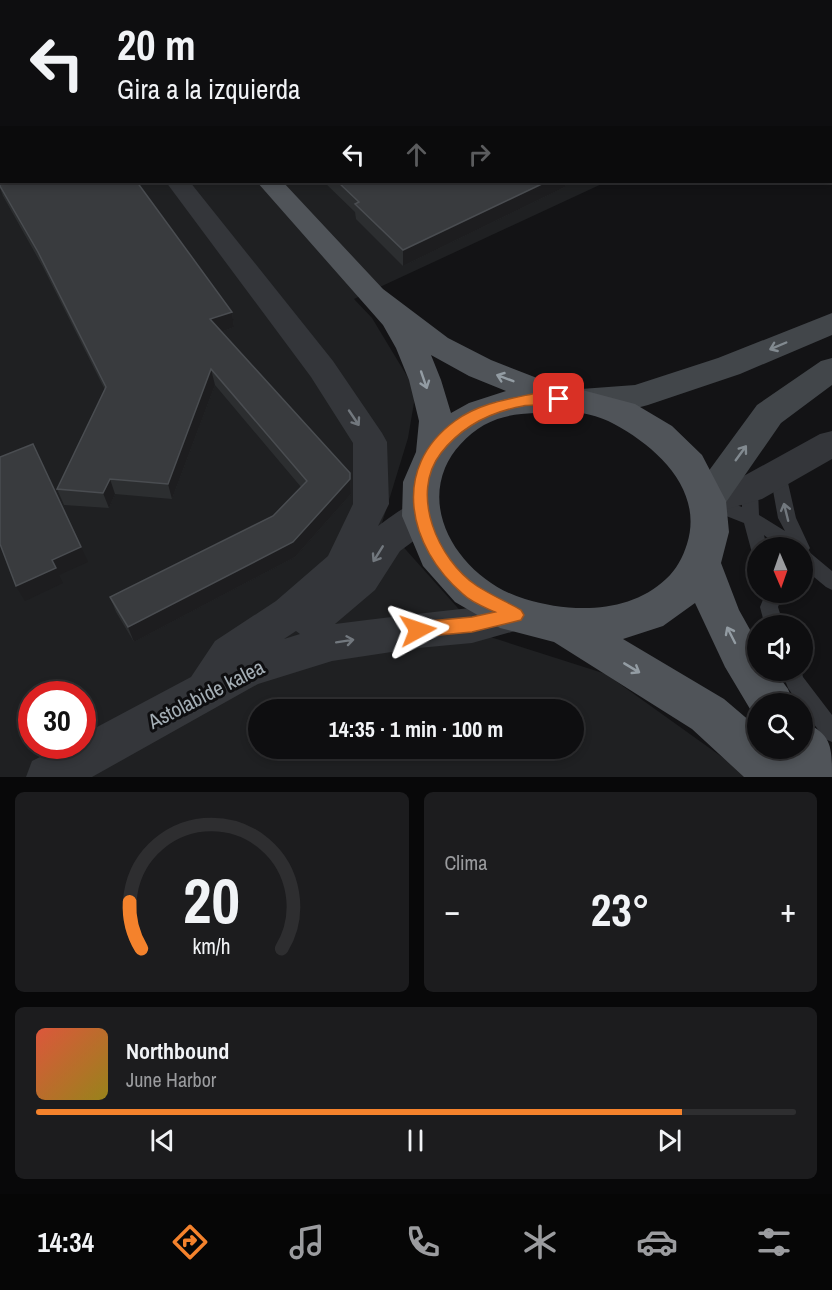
<!DOCTYPE html>
<html lang="es">
<meta charset="utf-8">
<style>
body{margin:0;font-family:"Archivo Narrow",sans-serif;background:#1c1c1e;color:#f1f3f6;height:100vh;display:flex;flex-direction:column;font-size:22px;white-space:nowrap}
*{box-sizing:border-box;margin:0}
p{font-size:20px;color:#9b9c9f}
.icon{flex:none;width:33px;height:33px;fill:none;stroke:currentColor;stroke-width:2;stroke-linecap:round;stroke-linejoin:round}
.map{position:relative;height:777px;overflow:hidden}
.panel{display:flex;flex-direction:column;gap:15px;padding:15px;background:#080809;flex:1}
.panel>*{flex:none}
.banner{position:absolute;left:0px;top:0px;width:832px;height:183px;box-shadow:0 3px 9px #0003,0 0 0 2px #2e2e30;background:#0e0e10;color:#f1f3f6;overflow:hidden}
.needle{width:39px;rotate:178deg}
.tools{position:absolute;left:747px;top:537px;display:grid;gap:12px}
.tools a{display:grid;place-items:center;width:66px;height:66px;border-radius:50%;background:#0e0e10;box-shadow:0 3px 9px #0003,0 0 0 2px #2e2e30;font-size:30px}
.speed{position:absolute;left:18px;top:681px;display:flex;gap:12px;font-size:30px;font-weight:700;text-align:center}
.speed>*{display:grid;place-content:center;width:78px;height:78px;border-radius:50%;background:#0e0e10;box-shadow:0 3px 9px #0003,0 0 0 2px #2e2e30;line-height:1}
.speed .limit{border:9px solid #d22;background:#fff;color:#111}
.pin{position:absolute;display:grid;place-items:center;width:51px;height:51px;color:#fff;margin:-26px;border-radius:12px;box-shadow:0 3px 9px #0006}
.me{position:absolute;width:66px;margin:-33px;rotate:85deg;stroke-linejoin:round;filter:drop-shadow(0 0 4px #0008)}
.turn{display:flex;align-items:center;gap:21px;height:126px;padding:0 18px;font-size:27px}
.turn .icon{width:78px;height:78px;stroke-width:2.5}
.turn b{display:block;font-size:42px;line-height:51px}
.lanes{display:flex;align-items:center;height:57px;padding:0 18px;background:#0003;justify-content:center;gap:30px;direction:ltr}
.lanes .off{opacity:.35}
.big{font-size:45px;font-weight:700;line-height:1.1}
.panel .card{flex:1;display:flex;flex-direction:column;justify-content:center;gap:9px;min-width:0;padding:0 21px;border-radius:9px;background:#1c1c1e}
.panel .dial{align-items:center;gap:0}
.dial svg{height:156px;overflow:visible;fill:none;stroke:#2e2e30;stroke-width:7;stroke-linecap:round;text-anchor:middle}
.dial text{fill:#f1f3f6;stroke:none}
.song{display:flex;align-items:center;gap:18px}
.cover{width:72px;height:72px;border-radius:9px;background:linear-gradient(135deg,hsl(10 70% 55%),hsl(50 70% 35%))}
.played{height:6px;border-radius:3px;background:linear-gradient(90deg,#f4822c 85%,#2e2e30 85%)}
.keys{display:flex;justify-content:space-around;direction:ltr}
.heat{display:flex;justify-content:space-between;align-items:center;font-size:33px;direction:ltr}
.panel .tiles{flex:1;display:grid;gap:15px;grid-template-columns:1fr 1fr}
.card:last-child{grid-column:span 2}
.trip{position:absolute;left:248px;top:699px;width:336px;height:60px;border-radius:30px;background:#0e0e10;box-shadow:0 3px 9px #0003,0 0 0 2px #2e2e30;font-weight:700;line-height:60px;text-align:center}
.tabs{display:flex;height:96px;justify-content:space-around;align-items:center;background:#060606;color:#9b9c9f}
.tabs .icon{width:42px;height:42px}
.tabs .selected{color:#f4822c}
.tabs b{font-size:27px;color:#f1f3f6}
.map>svg:first-child{display:block}
.built{fill:#1f2022;fill-rule:evenodd}
.lines{fill:none;stroke-linecap:round;stroke-linejoin:round}
.service{fill:#34363a;fill-rule:evenodd}
.minor{fill:#34363a;fill-rule:evenodd}
.secondary{fill:#42464a;fill-rule:evenodd}
.primary{fill:#505459;fill-rule:evenodd}
.wall{fill:#2c2e30}
.shaded-wall{fill:#1d1d1f}
.building{fill:#393b3e;stroke:#4a4d51;stroke-width:1.5}
.oneway{stroke:#828a90}
.oneway2{stroke:#939ca3}
.oneway3{stroke:#72787e}
.route{fill:#f4822c;stroke:#9f541d;stroke-width:1.5}
.labels{text-anchor:middle;dominant-baseline:central;stroke-width:6;stroke-linejoin:round;paint-order:stroke}
.near-street-label{font-size:21px;fill:#a4aeb5;stroke:#0e0e10}
</style>
<div class="map">
<svg width="832" height="777" viewBox="0 0 832 777">
<rect width="100%" height="100%" fill="#131315"/>
<path class="built" d="M0 0 87 1 2 2V182H606L354 299 372 318 416 391 408 438 382 523 481 634 606 674 750 777H0ZM32 694H82V746H32ZM258 710H573V748H258Z"/>
<g class="lines">
<g class="service">
<polygon points="778,468 784,470 786,474 796,518 810,548 808,551 832,571 832,590 826,587 802,567 802,548 780,548 764,535 767,548 758,548 758,555 752,553 744,523 706,508 704,503 706,498 712,496 742,507 742,489 744,484 750,482 756,484 758,489 759,515 785,531 778,518 770,474 772,470"/>
<polygon points="766,592 784,592 778,607 784,626 765,626 760,607"/>
<polygon points="781,670 801,670 803,677 832,715 832,742 825,739 802,708 802,704 799,704 788,688"/>
</g>
<g class="minor">
<rect x="30" y="0" width="18" height="2"/>
<rect x="0" y="120" width="2" height="14"/>
<polygon points="0,171 2,182 12,182 11,183 0,185"/>
<path d="M166 182H190L333 361 382 433 387 442 389 504 378 526C397 513 410 498 434 506L439 516 434 526 400 551 375 590 335 624C380 618 425 613 470 608 493 605 506 594 529 603L535 615 529 627 472 643 418 648 332 661 258 684 92 777H26L32 761 62 746H82V735L191 677 215 641 276 601 328 556 353 504V443L311 377ZM296 631 300 634 284 639Z"/>
<polygon points="832,431 832,459 762,499 707,515 695,511 689,501 695,491 740,478 820,434"/>
</g>
<g class="secondary">
<path d="M832 313V335L740 374 648 405C625 412 592 416 569 409L564 401 569 393 581 389 635 385 718 358Z"/>
<polygon points="832,358 832,385 781,423 720,511 707,516 694,511 688,501 694,491 757,405 821,361"/>
</g>
<g class="primary">
<polygon points="92,0 112,0 113,2 93,2"/>
<path d="M257 182H283L383 289 448 338 491 360 537 378 635 404 672 426 702 455 726 501 729 532 721 563 739 610 758 644V670H774L788 689 794 704H758L756 719 725 667 695 603 663 626 623 639 724 699 758 728V748H802V721C832 734 832 746 832 777H744L692 729 554 642 500 628 455 602 423 566 402 516 403 482 416 452 419 421 409 380 396 348 383 325ZM431 355 469 376 506 391 469 403 451 413 441 380ZM562 408C579 413 599 415 614 424 657 447 704 490 687 544 683 557 676 570 666 579 629 614 571 613 525 599 472 584 422 524 445 468 452 451 467 435 484 425 513 409 534 417 562 408Z"/>
</g>
</g>
<g class="wall">
<polygon points="0,180 232,312 234,327 221,332 350,473 351,494 295,557 134,642 116,612 110,597 273,516 301,487 215,385 172,499 115,494 109,508 64,505 57,489 105,390 43,267 3,196 0,188"/>
<polygon points="324,182 566,182 565,187 403,266 356,219 355,212"/>
</g>
<g class="shaded-wall">
<polygon points="2,99 2,115 0,115 0,100"/>
<polygon points="546,182 566,182 565,187 403,266 403,250"/>
<polygon points="232,312 234,327 213,335 210,319"/>
<polygon points="211,369 215,385 172,499 168,484"/>
<polygon points="350,473 351,494 295,557 134,642 128,627"/>
<polygon points="110,479 115,494 109,508 103,493"/>
<polygon points="81,547 88,562 59,575 63,583 25,601 16,586 52,560"/>
</g>
<g class="building">
<polygon points="0,0 2,2 2,99 0,100"/>
<polygon points="0,180 2,180 2,182 137,182 232,312 210,319 350,473 350,479 293,542 128,627 110,597 273,516 307,481 211,369 168,484 110,479 103,493 57,489 106,387 38,252 0,186"/>
<polygon points="338,182 546,182 403,250 355,204 359,202"/>
<polygon points="33,444 81,547 52,560 56,568 16,586 0,544 0,457"/>
</g>
<defs><path id="oneway-shaft" d="M-6 0H5M1.5-3L5.5 0L1.5 3" fill="none" stroke-width="1.6" stroke-linecap="round" stroke-linejoin="round" transform="scale(1.5)"/></defs>
<g class="oneway">
<use href="#oneway-shaft" transform="translate(778 346) rotate(157)"/>
<use href="#oneway-shaft" transform="translate(741 453) rotate(-54)"/>
</g>
<g class="oneway2">
<use href="#oneway-shaft" transform="translate(505 378) rotate(-159)"/>
<use href="#oneway-shaft" transform="translate(424 380) rotate(71)"/>
<use href="#oneway-shaft" transform="translate(731 635) rotate(-117)"/>
<use href="#oneway-shaft" transform="translate(632 668) rotate(31)"/>
</g>
<g class="oneway3">
<use href="#oneway-shaft" transform="translate(354 418) rotate(56)"/>
<use href="#oneway-shaft" transform="translate(786 512) rotate(-104)"/>
<use href="#oneway-shaft" transform="translate(378 554) rotate(122)"/>
<use href="#oneway-shaft" transform="translate(345 641) rotate(-9)"/>
</g>
<path class="route" d="M537 393 559 395 566 399C561 407 533 404 523 406 490 412 462 426 441 453 409 494 438 560 477 586 491 595 507 602 521 610L524 615 521 620 472 632 418 637 412 635 409 630 412 624 418 622 472 617 495 612C484 607 471 602 463 594 408 547 390 468 455 421 479 403 509 399 537 393Z"/>
<g class="labels">
<g class="near-street-label">
<text transform="translate(206 694) rotate(-27)">Astolabide kalea</text>
</g>
</g>
</svg>
<div class="tools">
<a><svg class="needle" viewBox="-14 -14 28 28"><path d="M0-13l5 13h-10z" fill="#e53935"/><path d="M0 13l5-13h-10z" fill="#9b9c9f"/></svg></a>
<a><svg class="icon" aria-label="sound" viewBox="0 0 24 24"><path d="M4 9h4l5-4v14l-5-4H4zM17 9q2 3 0 6"/></svg></a>
<a><svg class="icon" aria-label="search" viewBox="0 0 24 24"><circle cx="10" cy="10" r="6"/><path d="M15 15l6 6"/></svg></a>
</div>
<div class="speed"><div class="limit">30</div></div>
<div class="pin" style="left:559px;top:399px;background:#d93025"><svg class="icon" aria-label="arrive" viewBox="0 0 24 24"><path d="M6 21V4h12l-3 4 3 4H6"/></svg></div>
<svg class="me" style="left:418px;top:630px" viewBox="-20 -20 40 40"><path d="M0-17L14 15 0 8-14 15z" fill="#f4822c" stroke="#fff" stroke-width="4"/></svg>
<div class="trip">14:35 · 1 min · 100 m</div>
<div class="banner">
<div class="turn"><svg class="icon" aria-label="left" viewBox="0 0 24 24"><path d="M17 20v-9H6M10 6l-5 5 5 5"/></svg><div><b>20 m</b>Gira a la izquierda</div></div>
<div class="lanes"><svg class="icon" aria-label="left" viewBox="0 0 24 24"><path d="M17 20v-9H6M10 6l-5 5 5 5"/></svg><svg class="icon off" aria-label="ahead" viewBox="0 0 24 24"><path d="M12 20V5M6 11l6-6 6 6"/></svg><svg class="icon off" aria-label="right" viewBox="0 0 24 24"><path d="M7 20v-9h11M14 6l5 5-5 5"/></svg></div>
</div>
</div>
<section class="panel">
<div class="tiles">
<div class="card dial"><svg viewBox="0 0 100 80">
<path d="M14 69A42 42 0 1 1 86 69"/>
<path d="M14 69A42 42 0 0 1 8 45" stroke="#f4822c"/>
<text x="50" y="56" font-size="32" font-weight="700">20</text>
<text x="50" y="72" font-size="11">km/h</text>
</svg></div>
<div class="card"><p>Clima</p>
<div class="heat"><a>−</a><b class="big">23°</b><a>+</a></div>
</div>
<div class="card">
<div class="song"><i class="cover"></i><div><b>Northbound</b><p>June Harbor</p></div></div>
<div class="played"></div>
<div class="keys"><svg class="icon" aria-label="previous" viewBox="0 0 24 24"><path d="M18 5L8 12l10 7zM5 5v14"/></svg><svg class="icon" aria-label="pause" viewBox="0 0 24 24"><path d="M8 5v14M16 5v14"/></svg><svg class="icon" aria-label="next" viewBox="0 0 24 24"><path d="M6 5l10 7-10 7zM19 5v14"/></svg></div>
</div>
</div>
</section>
<nav class="tabs">
<b>14:34</b>
<svg class="icon selected" aria-label="directions" viewBox="0 0 24 24"><path d="M12 3l9 9-9 9-9-9zM9 14v-3h6M13 9l2 2-2 2"/></svg>
<svg class="icon" aria-label="music" viewBox="0 0 24 24"><path d="M9 18V5l10-2v13"/><circle cx="6" cy="18" r="3"/><circle cx="16" cy="16" r="3"/></svg>
<svg class="icon" aria-label="phone" viewBox="0 0 24 24"><path d="M5 4h4l2 5-3 2q2 4 5 5l2-3 5 2v4C11 20 4 13 5 4z"/></svg>
<svg class="icon" aria-label="climate" viewBox="0 0 24 24"><path d="M12 3v18M4 7l16 10M4 17L20 7"/></svg>
<svg class="icon" aria-label="car" viewBox="0 0 24 24"><path d="M5 17H2v-5l4-1 3-4h7l3 4 3 1v5h-3M9 17h6M6 11h13"/><circle cx="7" cy="17" r="2"/><circle cx="17" cy="17" r="2"/></svg>
<svg class="icon" aria-label="filters" viewBox="0 0 24 24"><path d="M4 7h16M4 17h16"/><circle cx="9" cy="7" r="2"/><circle cx="15" cy="17" r="2"/></svg>
</nav>
